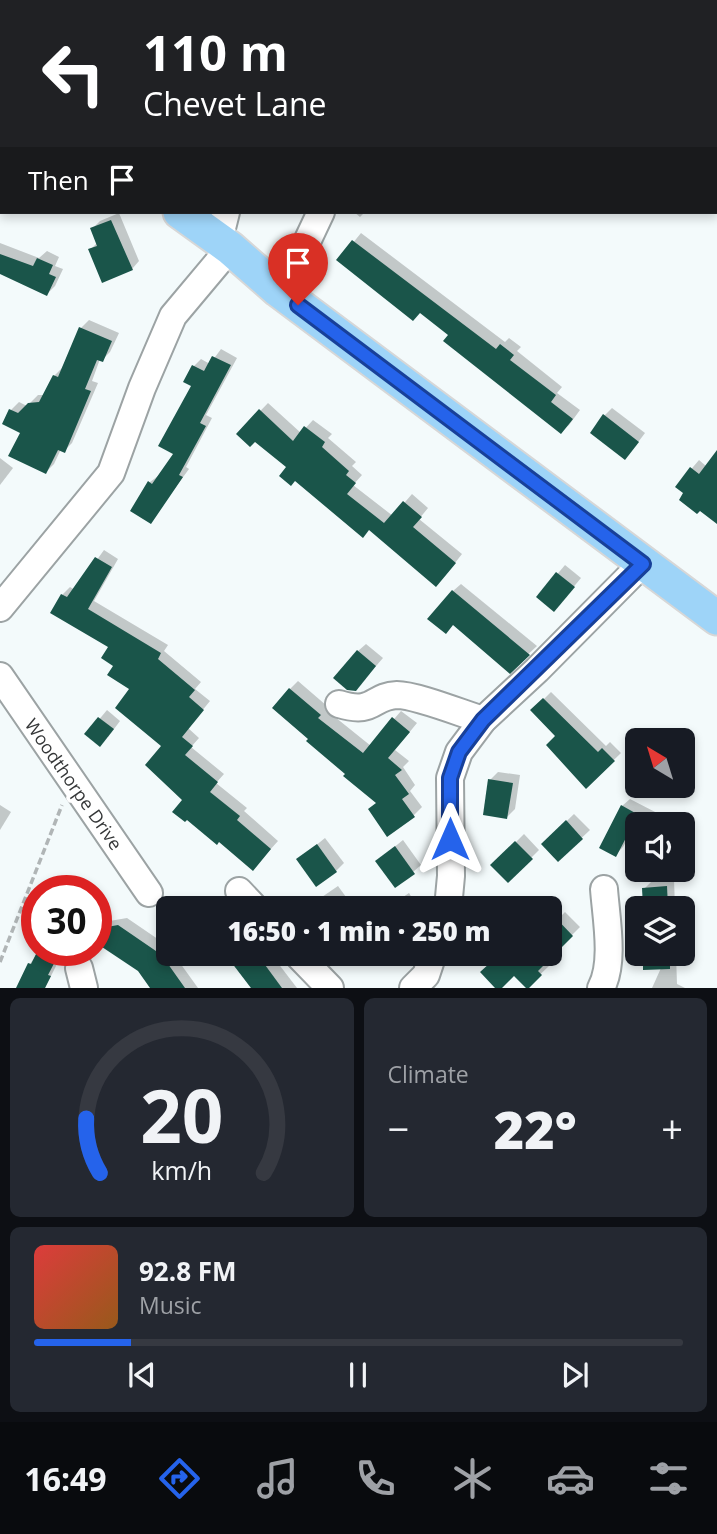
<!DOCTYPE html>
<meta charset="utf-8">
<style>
body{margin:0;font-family:"Open Sans",sans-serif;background:#242831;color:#f1f3f6;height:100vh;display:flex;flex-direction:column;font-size:26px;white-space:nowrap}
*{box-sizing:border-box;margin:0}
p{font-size:23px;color:#9ea1a6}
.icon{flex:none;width:38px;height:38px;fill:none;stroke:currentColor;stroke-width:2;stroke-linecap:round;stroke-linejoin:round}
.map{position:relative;height:988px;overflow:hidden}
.details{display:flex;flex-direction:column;gap:10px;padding:10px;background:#0d0f14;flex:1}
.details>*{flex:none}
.hud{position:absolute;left:0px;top:0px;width:718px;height:214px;box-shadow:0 4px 10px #0003;background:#202124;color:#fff;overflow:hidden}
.needle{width:46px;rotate:322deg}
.fabs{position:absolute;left:625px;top:728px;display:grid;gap:14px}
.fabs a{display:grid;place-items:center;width:70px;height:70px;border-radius:10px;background:#171b24;box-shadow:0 4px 10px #0003;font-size:35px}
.speed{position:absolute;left:21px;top:875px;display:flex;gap:14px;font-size:35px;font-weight:700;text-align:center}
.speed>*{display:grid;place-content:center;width:91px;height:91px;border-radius:50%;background:#171b24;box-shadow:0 4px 10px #0003;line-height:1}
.speed .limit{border:10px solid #d22;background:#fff;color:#111}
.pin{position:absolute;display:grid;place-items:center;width:60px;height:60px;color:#fff;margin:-72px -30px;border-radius:50% 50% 50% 0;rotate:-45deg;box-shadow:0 0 7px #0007}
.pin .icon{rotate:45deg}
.me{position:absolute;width:77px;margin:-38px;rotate:0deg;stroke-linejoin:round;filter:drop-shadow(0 0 5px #0008)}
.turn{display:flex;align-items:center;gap:24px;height:147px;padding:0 28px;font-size:32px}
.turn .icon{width:91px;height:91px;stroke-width:2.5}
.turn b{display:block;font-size:49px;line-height:60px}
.then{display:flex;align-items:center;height:66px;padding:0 28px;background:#0003;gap:14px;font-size:26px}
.big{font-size:52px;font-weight:800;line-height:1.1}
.details .card{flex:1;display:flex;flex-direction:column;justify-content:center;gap:10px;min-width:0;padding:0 24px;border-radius:10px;background:#242831}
.details .dial{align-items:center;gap:0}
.dial svg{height:182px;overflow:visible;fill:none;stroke:#363941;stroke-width:7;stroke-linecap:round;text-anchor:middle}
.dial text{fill:#f1f3f6;stroke:none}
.song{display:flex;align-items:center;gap:21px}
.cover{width:84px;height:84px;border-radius:10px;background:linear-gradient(135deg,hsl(0 70% 55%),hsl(30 70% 35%))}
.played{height:7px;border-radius:4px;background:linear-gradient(90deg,#2563eb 15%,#363941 15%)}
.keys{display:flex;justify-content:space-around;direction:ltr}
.heat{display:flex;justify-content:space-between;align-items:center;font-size:38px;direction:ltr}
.details .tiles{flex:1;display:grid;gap:10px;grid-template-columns:1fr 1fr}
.card:last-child{grid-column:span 2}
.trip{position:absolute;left:156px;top:896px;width:406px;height:70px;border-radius:10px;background:#171b24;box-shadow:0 4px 10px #0003;font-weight:800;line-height:70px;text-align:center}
.menu{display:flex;height:112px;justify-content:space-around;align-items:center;background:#090b0e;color:#9ea1a6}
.menu .icon{width:49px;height:49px}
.menu .current{color:#2563eb}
.menu b{font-size:32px;color:#f1f3f6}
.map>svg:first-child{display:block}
.shadow{fill:#0003}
.building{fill:#1a554a}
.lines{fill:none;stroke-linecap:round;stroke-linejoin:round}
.minor-casing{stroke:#9ca3a4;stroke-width:30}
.major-casing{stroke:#d7d7d7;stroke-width:37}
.path{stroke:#b0b5b6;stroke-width:3.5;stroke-dasharray:7 3.5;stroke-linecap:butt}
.minor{stroke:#fff;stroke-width:26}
.major{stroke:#9ed4f8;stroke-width:33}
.route-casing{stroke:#184099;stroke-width:18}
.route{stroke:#2563eb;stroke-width:12}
.labels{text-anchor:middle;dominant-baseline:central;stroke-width:7;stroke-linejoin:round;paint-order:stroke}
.street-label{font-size:18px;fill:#353738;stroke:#fff}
</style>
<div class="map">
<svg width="717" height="988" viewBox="0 0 717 988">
<rect width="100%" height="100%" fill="#f3fafb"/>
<g class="shadow">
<polygon points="369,0 394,0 396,2 368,2"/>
<polygon points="493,0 521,0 492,2"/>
<polygon points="0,11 2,12 2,55 0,54"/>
<polygon points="354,212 365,212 360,217"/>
<polygon points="119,213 139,261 132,269 90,250 98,242 92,229 100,221"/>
<polygon points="361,233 505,342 509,338 521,347 517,351 562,387 557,393 580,410 569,425 561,432 450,335 420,312 339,260"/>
<polygon points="0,243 39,258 47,251 59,257 55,266 63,269 55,286 47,294 0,273"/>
<polygon points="89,320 119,333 110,352 102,360 100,359 92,381 98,383 72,443 64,451 61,449 54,464 46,472 11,410 19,402 27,406 38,395 44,395 54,376 62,368 81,328"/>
<polygon points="221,349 237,358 206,415 212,418 186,467 189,469 150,522 132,510 150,482 158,476 175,454 194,385 194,366 201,359 210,364"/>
<polygon points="268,403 301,433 313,420 332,434 328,438 356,462 352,466 362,475 353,485 393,516 412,494 428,508 419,519 462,554 444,577 255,440 239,433"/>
<polygon points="612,408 645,433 633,449 604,416"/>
<polygon points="717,454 717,522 677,486 699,460 706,466"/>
<polygon points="0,458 13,468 0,485"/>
<polygon points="104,550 118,559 94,601 168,645 164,651 201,682 195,689 210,701 188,728 199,738 191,747 224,774 216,783 247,808 244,811 278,841 260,861 185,800 163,746 116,665 111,647 52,613 62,595 70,587 75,590"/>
<polygon points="565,565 581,578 561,602 538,597"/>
<polygon points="461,584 537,646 510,671 453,591"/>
<polygon points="366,644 383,658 363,681 358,651"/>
<polygon points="298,681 327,706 325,709 371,746 401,711 417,723 395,750 409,761 403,767 415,785 410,791 422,807 414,815 388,834 377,802 311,739 290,689"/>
<polygon points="551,692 606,746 610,742 621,753 586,787 558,736 533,710"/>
<polygon points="107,710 120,721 108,737 87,734"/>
<polygon points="498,772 520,775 515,809 507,817 490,780"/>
<polygon points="630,799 659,814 654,824 637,824 637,836 631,833 623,847 616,854 622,806"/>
<polygon points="0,805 11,812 0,830"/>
<polygon points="574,814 590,830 558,860 543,844"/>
<polygon points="524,834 539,850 508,881 493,865"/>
<polygon points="325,838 344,863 336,871 299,859"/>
<polygon points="403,840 421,865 413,872 377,861"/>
<polygon points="674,879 675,908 644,908 644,889 652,881"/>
<polygon points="338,886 354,908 313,908 311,906 319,899"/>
<polygon points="409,893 418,908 387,908"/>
<polygon points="565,912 580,927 545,962 549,966 527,987 515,974 498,988 501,954 550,954 550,927"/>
<polygon points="96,915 98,923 127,918 168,946 168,954 177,954 175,956 198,988 152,988 140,970 101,944 96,945"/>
<polygon points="40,950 64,950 45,988 19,988 30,964"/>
<polygon points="226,954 271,954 297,988 251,988"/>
<polygon points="381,954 395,954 386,960"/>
<polygon points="645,954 676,954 677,984 685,988 652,988 661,968 645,968"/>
</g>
<g class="building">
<polygon points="111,220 133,270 102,283 88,249 97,246 90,228"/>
<polygon points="352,240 496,349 500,344 514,355 510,360 556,395 551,402 573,419 561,434 443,341 448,335 420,313 413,321 336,260"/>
<polygon points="0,254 33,266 37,258 53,265 49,274 56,277 47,296 0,274"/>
<polygon points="79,327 112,341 103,362 97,360 85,389 91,391 65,453 58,450 46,474 8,456 20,433 2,424 9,409 18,413 28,403 39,402 53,375 58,377"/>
<polygon points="212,356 231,365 200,423 206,426 179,475 183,477 151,524 130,511 148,481 152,484 173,454 158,446 191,386 183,382 192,365 204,371"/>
<polygon points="259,409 293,441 304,426 325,442 322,447 349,471 346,475 356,483 347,494 384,523 403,501 422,517 413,527 456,563 436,587 369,530 363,538 295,481 291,486 279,476 286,467 255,442 250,447 236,434"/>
<polygon points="603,414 639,442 625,460 590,433"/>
<polygon points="717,450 717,524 700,511 697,514 679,500 683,493 675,487 690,467 699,474"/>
<polygon points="95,557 112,567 88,609 161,653 158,659 195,690 189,697 204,710 182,737 193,746 185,755 218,782 210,792 240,816 237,820 271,849 253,871 219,842 217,845 187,820 185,822 172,812 182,800 145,765 161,746 115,708 129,689 107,675 113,666 101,658 108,647 50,613 61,594 67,597"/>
<polygon points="556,572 575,587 554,612 536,597"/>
<polygon points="452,590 530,655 510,674 453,625 446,634 427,619"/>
<polygon points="357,650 376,666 356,691 347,690 333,678"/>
<polygon points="289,688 321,715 318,718 363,753 392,717 410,732 388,758 402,770 395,775 409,794 402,799 415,817 387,837 368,809 376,803 343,776 345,774 306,741 308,739 272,708"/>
<polygon points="543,698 598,752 602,748 615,761 586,789 546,745 555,736 530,710"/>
<polygon points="98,717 114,729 100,747 84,734"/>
<polygon points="488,779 513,783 507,819 483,815"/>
<polygon points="621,805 637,814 637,838 628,834 616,857 599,848"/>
<polygon points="566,820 583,839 558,862 541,844"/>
<polygon points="515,841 533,859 508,883 490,865"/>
<polygon points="317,844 337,872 316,887 296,859"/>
<polygon points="395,846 415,874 395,888 375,861"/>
<polygon points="667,886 668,908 643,908 642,888"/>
<polygon points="550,912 573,936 538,971 542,975 529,988 526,988 514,976 502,988 495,988 480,972 500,954 550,954"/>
<polygon points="118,925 172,962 168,964 185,988 150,988 138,971 96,943 96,929"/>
<polygon points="38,950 61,950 48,975 51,976 45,988 16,988 28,963 31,964"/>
<polygon points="225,954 257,954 282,988 251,988"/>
<polygon points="643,954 670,954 670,969 643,970"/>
</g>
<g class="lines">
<g class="minor-casing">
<g id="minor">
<polyline points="454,0 457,2"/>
<polyline points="429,2 430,0"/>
<polyline points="219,240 226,212"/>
<polyline points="278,290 296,265 321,212"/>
<polyline points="0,608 111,473 142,388 173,316 230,248"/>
<polyline points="0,676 149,893"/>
<path d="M339 704C375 715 371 696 397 695 416 695 463 714 483 720"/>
<polyline points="239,891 255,908"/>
<polyline points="448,908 451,876 450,778 459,752 483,720 537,670 643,563"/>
<polyline points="297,954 330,988"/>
<polyline points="79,968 84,988"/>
<polyline points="413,988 426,975 433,954"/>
<path d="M601 988C615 963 606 917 604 889"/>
</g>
</g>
<g class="major-casing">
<g id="major">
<polyline points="0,99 2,100"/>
<polyline points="180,212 230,248 278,290 717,618"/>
</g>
</g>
<g class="path">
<polyline points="278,2 278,0"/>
<polyline points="0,962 62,805"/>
</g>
<use href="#minor" class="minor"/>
<use href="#major" class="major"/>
</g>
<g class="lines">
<g class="route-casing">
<polyline id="route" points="298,305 643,564 483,720 459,752 450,778 450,839"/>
</g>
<use href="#route" class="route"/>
</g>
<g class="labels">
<g class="street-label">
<text transform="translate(74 784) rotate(55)">Woodthorpe Drive</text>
</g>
</g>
</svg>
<div class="fabs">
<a><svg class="needle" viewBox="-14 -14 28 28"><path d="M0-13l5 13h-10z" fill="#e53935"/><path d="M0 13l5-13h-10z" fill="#9ea1a6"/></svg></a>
<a><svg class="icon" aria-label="sound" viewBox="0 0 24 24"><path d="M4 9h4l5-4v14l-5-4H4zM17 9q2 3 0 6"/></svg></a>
<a><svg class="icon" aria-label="layers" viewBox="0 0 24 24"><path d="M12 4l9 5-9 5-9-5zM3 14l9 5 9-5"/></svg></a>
</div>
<div class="speed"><div class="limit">30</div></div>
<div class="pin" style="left:298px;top:305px;background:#d93025"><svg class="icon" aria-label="arrive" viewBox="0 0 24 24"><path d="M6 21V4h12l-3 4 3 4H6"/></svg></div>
<svg class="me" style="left:450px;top:839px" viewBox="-20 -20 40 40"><path d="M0-17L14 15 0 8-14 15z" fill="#2563eb" stroke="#fff" stroke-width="4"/></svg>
<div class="trip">16:50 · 1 min · 250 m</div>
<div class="hud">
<div class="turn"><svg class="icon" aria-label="left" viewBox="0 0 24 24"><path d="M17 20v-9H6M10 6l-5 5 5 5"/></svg><div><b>110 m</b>Chevet Lane</div></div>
<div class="then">Then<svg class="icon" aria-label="arrive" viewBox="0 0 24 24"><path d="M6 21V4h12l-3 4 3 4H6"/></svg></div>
</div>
</div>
<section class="details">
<div class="tiles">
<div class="card dial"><svg viewBox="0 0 100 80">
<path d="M14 69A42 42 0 1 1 86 69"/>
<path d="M14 69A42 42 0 0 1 8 45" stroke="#2563eb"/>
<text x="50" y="56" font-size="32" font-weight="700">20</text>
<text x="50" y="72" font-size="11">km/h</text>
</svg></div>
<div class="card"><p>Climate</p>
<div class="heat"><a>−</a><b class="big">22°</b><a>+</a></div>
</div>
<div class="card">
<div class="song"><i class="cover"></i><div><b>92.8 FM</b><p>Music</p></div></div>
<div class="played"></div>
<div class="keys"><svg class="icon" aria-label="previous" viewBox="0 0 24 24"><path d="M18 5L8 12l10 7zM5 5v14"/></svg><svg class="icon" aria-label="pause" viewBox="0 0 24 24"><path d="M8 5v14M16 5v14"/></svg><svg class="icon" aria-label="next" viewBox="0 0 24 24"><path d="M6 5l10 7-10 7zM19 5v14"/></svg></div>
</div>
</div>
</section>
<nav class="menu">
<b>16:49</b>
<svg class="icon current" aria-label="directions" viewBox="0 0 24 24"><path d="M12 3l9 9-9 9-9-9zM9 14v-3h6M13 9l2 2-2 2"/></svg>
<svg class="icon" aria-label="music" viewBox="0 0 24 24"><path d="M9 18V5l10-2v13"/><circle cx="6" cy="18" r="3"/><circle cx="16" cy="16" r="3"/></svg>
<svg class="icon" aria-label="phone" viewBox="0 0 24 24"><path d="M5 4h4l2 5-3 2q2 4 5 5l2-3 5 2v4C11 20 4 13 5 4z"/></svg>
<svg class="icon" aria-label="climate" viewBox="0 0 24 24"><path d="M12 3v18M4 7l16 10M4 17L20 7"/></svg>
<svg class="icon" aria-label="car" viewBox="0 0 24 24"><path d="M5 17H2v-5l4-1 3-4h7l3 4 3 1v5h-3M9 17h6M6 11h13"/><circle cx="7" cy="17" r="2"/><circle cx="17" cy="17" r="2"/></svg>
<svg class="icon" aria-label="filters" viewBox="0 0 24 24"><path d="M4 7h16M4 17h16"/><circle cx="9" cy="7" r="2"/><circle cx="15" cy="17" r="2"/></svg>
</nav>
